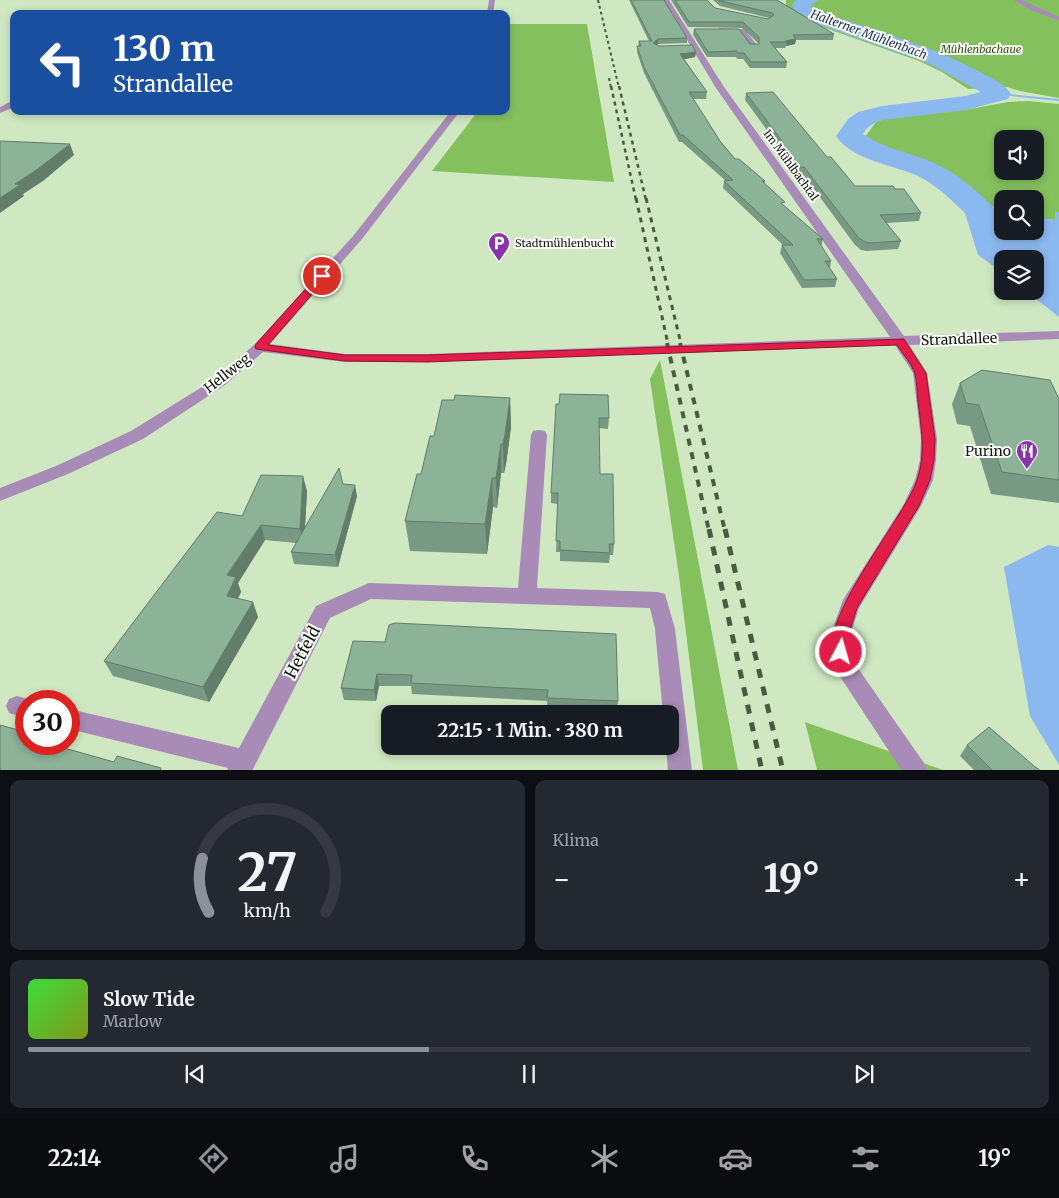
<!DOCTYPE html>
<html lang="de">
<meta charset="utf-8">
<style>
body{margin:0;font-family:Merriweather,serif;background:#242831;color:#f1f3f6;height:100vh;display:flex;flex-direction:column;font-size:19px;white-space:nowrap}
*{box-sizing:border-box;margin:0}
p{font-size:16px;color:#9ea1a6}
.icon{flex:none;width:28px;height:28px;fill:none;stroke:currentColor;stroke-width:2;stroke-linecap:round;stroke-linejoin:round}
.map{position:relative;height:770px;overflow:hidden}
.drawer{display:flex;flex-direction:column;gap:10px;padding:10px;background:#0d0f14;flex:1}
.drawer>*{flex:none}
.guide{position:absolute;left:10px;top:10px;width:500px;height:105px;border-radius:10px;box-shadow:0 2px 8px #0003;background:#1a4fa0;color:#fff;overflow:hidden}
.tools{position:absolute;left:994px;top:130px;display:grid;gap:10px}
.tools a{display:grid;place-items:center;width:50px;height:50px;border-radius:10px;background:#171b24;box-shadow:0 2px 8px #0003;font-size:25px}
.speed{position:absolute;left:15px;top:690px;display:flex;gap:10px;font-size:25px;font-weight:700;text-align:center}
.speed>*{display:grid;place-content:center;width:65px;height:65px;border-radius:50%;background:#171b24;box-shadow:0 2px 8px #0003;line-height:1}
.speed .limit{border:8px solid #d22;background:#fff;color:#111}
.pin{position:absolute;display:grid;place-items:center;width:42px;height:42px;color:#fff;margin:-21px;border:2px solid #fff;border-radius:50%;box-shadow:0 1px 5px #0007}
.me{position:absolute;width:55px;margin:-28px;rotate:6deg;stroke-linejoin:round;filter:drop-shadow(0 0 4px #0008)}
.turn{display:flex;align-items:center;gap:18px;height:105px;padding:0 20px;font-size:22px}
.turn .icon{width:65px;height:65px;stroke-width:2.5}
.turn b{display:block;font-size:35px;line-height:42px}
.big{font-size:38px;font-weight:700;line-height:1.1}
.drawer .card{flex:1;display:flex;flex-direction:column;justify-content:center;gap:8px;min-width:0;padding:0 18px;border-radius:10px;background:#242831}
.drawer .dial{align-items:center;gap:0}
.dial svg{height:130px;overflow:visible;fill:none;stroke:#363941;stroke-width:7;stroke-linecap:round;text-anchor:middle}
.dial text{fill:#f1f3f6;stroke:none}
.song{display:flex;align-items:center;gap:15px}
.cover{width:60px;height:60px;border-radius:8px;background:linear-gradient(135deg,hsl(120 70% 55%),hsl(70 70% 35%))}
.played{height:5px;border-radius:2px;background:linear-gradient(90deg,#8c9099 40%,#363941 40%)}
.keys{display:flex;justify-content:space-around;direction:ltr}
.heat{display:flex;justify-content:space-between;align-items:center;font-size:28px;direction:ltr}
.drawer .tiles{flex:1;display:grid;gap:10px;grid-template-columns:1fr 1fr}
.card:last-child{grid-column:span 2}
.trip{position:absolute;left:381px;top:705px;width:298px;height:50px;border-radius:10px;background:#171b24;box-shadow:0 2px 8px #0003;font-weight:700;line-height:50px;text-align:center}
.tabs{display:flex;height:80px;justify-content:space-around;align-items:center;background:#090b0e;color:#9ea1a6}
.tabs .icon{width:35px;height:35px}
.tabs .on{color:#8c9099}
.tabs b{font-size:22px;color:#f1f3f6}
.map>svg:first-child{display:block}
.green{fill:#84c15e;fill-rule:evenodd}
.water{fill:#8cb8f0}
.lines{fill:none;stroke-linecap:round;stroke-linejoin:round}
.stream{fill:#8cb8f0;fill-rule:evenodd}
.river{fill:#8cb8f0;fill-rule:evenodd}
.minor{fill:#a88bb6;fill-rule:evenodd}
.rail-far4{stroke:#4b5944;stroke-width:2;stroke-dasharray:3 3;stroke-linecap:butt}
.rail-far3{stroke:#4b5944;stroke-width:2.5;stroke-dasharray:4 4;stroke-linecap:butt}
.rail-far2{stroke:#4b5944;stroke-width:3;stroke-dasharray:5 5;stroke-linecap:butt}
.rail-far1{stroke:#4b5944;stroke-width:4;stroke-dasharray:7 7;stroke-linecap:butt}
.rail{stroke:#4b5944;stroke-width:5;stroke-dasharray:9 9;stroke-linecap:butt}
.wall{fill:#789983}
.shaded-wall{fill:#627d6a}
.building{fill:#8cb298;stroke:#627d6a}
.route{fill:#e11d48;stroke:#92132f}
.labels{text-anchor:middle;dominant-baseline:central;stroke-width:4;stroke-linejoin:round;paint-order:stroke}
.far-park-label{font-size:11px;font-style:italic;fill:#2a5305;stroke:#fff}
.far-street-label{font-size:11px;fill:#111a0c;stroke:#fff}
.far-poi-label{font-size:11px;fill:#111a0c;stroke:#fff;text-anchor:start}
.far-water-label{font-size:12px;font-style:italic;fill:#143256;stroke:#fff}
.street-label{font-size:14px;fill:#111a0c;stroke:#fff}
.poi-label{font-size:14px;fill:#111a0c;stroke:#fff;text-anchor:end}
.near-street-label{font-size:16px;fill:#111a0c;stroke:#fff}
</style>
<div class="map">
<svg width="1059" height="771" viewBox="0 0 1059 771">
<rect width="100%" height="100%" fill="#cfe8c2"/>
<g class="green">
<polygon points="786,0 1059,0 1059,98 1020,91 1007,87 968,89 942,72 919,61 811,23 786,5"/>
<polygon points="506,24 587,24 614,182 432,171 478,111 506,111"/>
<path d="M1028 101 1059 104V212H1055V220L1035 218V199H1002V212L997 210 945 173 918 158 868 142 864 138 876 122 895 115 970 109 1008 102ZM1002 139H1035V171H1002Z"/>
<polygon points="660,360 738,770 703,770 679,576 650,379"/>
<polygon points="805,722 943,770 817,770"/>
</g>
<g class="water">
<polygon points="997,210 1002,212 1002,231 1035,231 1035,218 1055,220 1055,212 1059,212 1059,317 1026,291 1035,291 1035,259 1002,259 1002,272 978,255 965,213"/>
<polygon points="1048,545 1059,547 1059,765 1030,716 1004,567"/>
</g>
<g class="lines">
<polygon class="stream" points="999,93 1059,99 1059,101 1000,95 998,94"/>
<path class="river" d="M796 0H818L810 6 826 14C878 31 931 46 980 72 991 78 1005 84 1011 94L1008 99 966 110 883 120C874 122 868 126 863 134 886 150 914 153 938 165 963 177 983 197 1002 215V231H1017L1013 238C991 243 986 233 971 219 955 203 938 186 918 176 892 164 853 161 836 136L848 119 858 112 882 106 965 96 981 92 928 63 812 22 797 13 792 5Z"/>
<g class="minor">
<polygon points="489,0 495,0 493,14 487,14"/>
<polygon points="663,0 669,0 724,87 904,336 1059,331 1059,339 909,345 927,373 937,439 936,460 933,480 921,506 859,608 850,636 851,652 855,664 924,763 928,771 902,771 839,675 831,652 830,636 843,600 904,504 915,480 920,460 921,439 913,373 895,345 427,362 345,362 263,352 225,385 143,439 68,474 0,501 0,488 56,466 131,431 215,379 255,344 354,235 451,111 460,111 362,239 270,344 345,354 427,354 890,337 716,88"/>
<polygon points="1014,0 1022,0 1059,17 1059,21 1029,9"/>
<polygon points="719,28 744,29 758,46 751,48 739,33 722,32 719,32"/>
<polygon points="14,100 14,107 0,113 0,107"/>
<polygon points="539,430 545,431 547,435 537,588 658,592 665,594 675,629 692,771 668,771 666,746 670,746 670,714 663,714 655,629 650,608 371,599 330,618 252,771 227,771 228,768 69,729 69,709 239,748 316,606 369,583 518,588 531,435 533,431"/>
<polygon points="17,696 34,701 26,701 26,718 9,713 6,706 9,699"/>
</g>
<g class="rail-far4">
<polyline points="598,0 619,88"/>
<polyline points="609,78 611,88"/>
</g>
<g class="rail-far3">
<polyline points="611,86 636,200"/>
<polyline points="619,86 646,200"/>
</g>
<g class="rail-far2">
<polyline points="636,198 668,344"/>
<polyline points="646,198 681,344"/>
</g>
<g class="rail-far1">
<polyline points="667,343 709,531"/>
<polyline points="680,343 725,531"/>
</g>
<g class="rail">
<polyline points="709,529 762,771"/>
<polyline points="725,529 783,771"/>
</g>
</g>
<g class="wall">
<polygon points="629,0 664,0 687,38 687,43 658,44 657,45 659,46 696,52 695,57 684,59 707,92 706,99 693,99 720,141 735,159 765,181 765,184 784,206 823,239 821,247 831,261 830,268 837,279 835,287 802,288 780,253 782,245 783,245 723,188 724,181 726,181 682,142 679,142 644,73 637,52 637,46 638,46 639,41 649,41"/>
<polygon points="671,0 707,0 715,8 768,19 769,18 720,6 713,0 777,0 834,34 833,40 796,40 795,44 786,46 785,48 775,48 787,62 786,68 750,68 743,59 737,59 736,57 707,57 693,35 694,29 750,44 758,44 758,43 742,28 688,27"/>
<polygon points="746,93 827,157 855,186 895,189 921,213 919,221 886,223 901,241 898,249 866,251 861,250 855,245 803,174 795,174 777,149 778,145 745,100"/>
<polygon points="76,111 167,111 165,113 77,114"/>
<polygon points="960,383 1059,399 1059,503 991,494 970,426 957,424 952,404"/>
<polygon points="510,398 511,427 506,464 504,473 501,473 497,508 493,507 487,554 410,551 405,521 434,436"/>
<polygon points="559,404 609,418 608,429 599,428 600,474 614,544 613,555 610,555 609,563 560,561 560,552 556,552 558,504 551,503 551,493"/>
<polygon points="343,484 357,496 338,567 294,564 291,552 296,543 265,540 238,583 241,592 238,598 258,617 209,702 113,676 104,661 242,516 307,491 305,527"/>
<polygon points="353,641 618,701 616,713 547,709 547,701 412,694 411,686 379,686 376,701 344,700 341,688"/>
<polygon points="967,745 1034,766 1041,771 975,771 960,756"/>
</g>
<g class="shaded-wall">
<polygon points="658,39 658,44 652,49 653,43"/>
<polygon points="796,39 795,44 786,46 787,42 785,41"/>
<polygon points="696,52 695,57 680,60 680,54"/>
<polygon points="70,144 74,155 43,181 23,194 24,196 0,213 0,198 15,184"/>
<polygon points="510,398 511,427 506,464 504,473 503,444"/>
<polygon points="501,444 501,473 497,508 496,478"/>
<polygon points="303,476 307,491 304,544 300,529"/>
<polygon points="492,478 493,507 487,554 485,524"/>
<polygon points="355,485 357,496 338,567 335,555"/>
<polygon points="261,525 265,540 238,583 241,592 232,611 227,596 227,575"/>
<polygon points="253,602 258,617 209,702 203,687"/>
<polygon points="377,674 379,686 376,701 374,690"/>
</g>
<g class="building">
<polygon points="631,0 664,0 687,38 658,39 653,43 659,46 692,45 696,52 680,54 707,92 689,92 720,141 735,159 739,159 765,181 762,181 785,202 781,203 823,239 817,239 831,261 825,261 837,279 804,280 782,245 793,245 724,181 733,180 683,135 680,135 644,67 637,46 641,46 639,41 652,41"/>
<polygon points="675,0 707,0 715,8 768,19 774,15 772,13 721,1 719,0 777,0 834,34 793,35 796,39 785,41 787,42 770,42 787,62 751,62 744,53 738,53 737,51 708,52 694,29 739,29 750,44 759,44 759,37 743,22 689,22"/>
<polygon points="773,92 827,157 831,157 855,186 893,186 895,189 904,189 921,213 880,215 901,241 869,243 863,241 858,237 804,167 797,167 779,141 782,141 746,93"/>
<polygon points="0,141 70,144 38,169 15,184 20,185 0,198"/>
<polygon points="982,370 1050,380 1059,399 1059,480 1002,472 979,405 966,403 960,383"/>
<polygon points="560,394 608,395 609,418 599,418 600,474 613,474 614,544 609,544 610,553 560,550 560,541 556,541 558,493 551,493 556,404 559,404"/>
<polygon points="455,395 510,398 505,435 503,444 501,444 496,478 492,478 485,524 405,521 417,474 421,474 430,436 434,436 442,400 454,400"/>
<polygon points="339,468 343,484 355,485 335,555 291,552"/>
<polygon points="261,475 303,476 300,529 261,525 227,575 236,577 227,596 253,602 203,687 104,661 217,512 242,516"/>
<polygon points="395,623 616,634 618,701 547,698 548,690 411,683 412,675 377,674 374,690 341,688 353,641 385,642 389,625"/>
<polygon points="0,725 26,732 26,744 50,744 114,762 117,756 161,768 160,771 0,771"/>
<polygon points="989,727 1034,766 1041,771 993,771 967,745"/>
</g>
<path class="route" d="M322 273 327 276 326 278 268 345 345 355H427L904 339 926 373 935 439 934 460 930 480 919 506 857 608 848 636 849 652 846 657 841 659 835 657C817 619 903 521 917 480 926 454 921 427 918 401 917 392 917 382 915 374 912 364 902 353 897 345L427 362 345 361 256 349 255 347 256 344 319 274Z"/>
<defs>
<g id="parking-pin" transform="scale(1.125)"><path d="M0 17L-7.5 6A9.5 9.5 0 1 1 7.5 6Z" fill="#8535a5" stroke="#fff"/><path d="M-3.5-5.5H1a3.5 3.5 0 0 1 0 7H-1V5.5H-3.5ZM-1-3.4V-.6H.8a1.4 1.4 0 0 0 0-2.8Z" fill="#fff"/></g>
<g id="restaurant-pin" transform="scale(1.125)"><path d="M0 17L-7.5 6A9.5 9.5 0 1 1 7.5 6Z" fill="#8535a5" stroke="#fff"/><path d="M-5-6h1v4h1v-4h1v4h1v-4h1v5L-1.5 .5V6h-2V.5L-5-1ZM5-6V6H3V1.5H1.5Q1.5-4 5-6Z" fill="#fff"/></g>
</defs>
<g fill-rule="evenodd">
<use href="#parking-pin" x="499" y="243"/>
<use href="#restaurant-pin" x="1027" y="451"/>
</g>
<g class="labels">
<g class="far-park-label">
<text x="981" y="49">Mühlenbachaue</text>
</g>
<g class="far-street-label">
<text transform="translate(791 165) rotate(54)">Im Mühlbachtal</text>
</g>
<g class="far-poi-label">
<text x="515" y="243">Stadtmühlenbucht</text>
</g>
<g class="far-water-label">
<text transform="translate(869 34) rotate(20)">Halterner Mühlenbach</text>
</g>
<g class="street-label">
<text transform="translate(959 339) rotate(-2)">Strandallee</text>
<text transform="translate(227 373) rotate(-38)">Hellweg</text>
</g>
<g class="poi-label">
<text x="1011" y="451">Purino</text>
</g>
<g class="near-street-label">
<text transform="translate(302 652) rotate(-62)">Hetfeld</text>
</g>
</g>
</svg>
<div class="tools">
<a><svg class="icon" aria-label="sound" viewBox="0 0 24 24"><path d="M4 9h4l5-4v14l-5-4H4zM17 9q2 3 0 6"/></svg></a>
<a><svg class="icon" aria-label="search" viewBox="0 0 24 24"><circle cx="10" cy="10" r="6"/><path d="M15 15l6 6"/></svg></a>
<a><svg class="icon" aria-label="layers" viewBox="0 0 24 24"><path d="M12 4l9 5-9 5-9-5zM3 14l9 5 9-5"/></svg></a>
</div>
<div class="speed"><div class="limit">30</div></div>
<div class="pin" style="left:322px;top:276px;background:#d93025"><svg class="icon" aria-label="arrive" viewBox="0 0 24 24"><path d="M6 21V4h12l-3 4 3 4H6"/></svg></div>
<svg class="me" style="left:841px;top:652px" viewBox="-20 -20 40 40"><circle r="17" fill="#e11d48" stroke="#fff" stroke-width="3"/><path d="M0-11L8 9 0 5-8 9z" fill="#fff"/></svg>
<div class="trip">22:15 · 1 Min. · 380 m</div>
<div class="guide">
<div class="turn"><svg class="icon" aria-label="left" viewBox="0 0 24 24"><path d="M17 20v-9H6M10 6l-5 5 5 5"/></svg><div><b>130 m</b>Strandallee</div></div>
</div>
</div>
<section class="drawer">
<div class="tiles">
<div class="card dial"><svg viewBox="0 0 100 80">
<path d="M14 69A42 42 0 1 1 86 69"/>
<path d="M14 69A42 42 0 0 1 10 36" stroke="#8c9099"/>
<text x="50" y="56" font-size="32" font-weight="700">27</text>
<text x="50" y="72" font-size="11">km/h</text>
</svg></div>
<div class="card"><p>Klima</p>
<div class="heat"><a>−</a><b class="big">19°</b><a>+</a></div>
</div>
<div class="card">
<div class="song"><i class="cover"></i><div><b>Slow Tide</b><p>Marlow</p></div></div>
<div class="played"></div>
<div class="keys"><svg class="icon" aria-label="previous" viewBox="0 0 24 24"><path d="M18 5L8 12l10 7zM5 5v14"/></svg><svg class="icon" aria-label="pause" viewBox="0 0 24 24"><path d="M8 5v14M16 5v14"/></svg><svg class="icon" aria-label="next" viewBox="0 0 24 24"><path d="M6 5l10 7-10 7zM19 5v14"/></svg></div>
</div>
</div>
</section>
<nav class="tabs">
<b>22:14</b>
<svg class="icon on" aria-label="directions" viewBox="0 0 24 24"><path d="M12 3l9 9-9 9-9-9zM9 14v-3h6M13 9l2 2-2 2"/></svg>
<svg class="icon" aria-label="music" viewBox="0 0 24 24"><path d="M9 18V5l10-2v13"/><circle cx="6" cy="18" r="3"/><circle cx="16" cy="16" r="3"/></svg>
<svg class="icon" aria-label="phone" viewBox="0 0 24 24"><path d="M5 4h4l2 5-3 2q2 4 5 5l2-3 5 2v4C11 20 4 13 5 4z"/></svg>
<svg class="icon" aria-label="climate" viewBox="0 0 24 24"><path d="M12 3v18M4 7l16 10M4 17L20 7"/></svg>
<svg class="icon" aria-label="car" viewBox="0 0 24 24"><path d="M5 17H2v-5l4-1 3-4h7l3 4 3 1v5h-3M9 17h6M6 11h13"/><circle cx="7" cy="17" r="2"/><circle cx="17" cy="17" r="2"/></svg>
<svg class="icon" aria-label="filters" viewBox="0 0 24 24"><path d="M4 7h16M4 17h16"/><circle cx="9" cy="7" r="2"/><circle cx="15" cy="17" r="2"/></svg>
<b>19°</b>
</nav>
